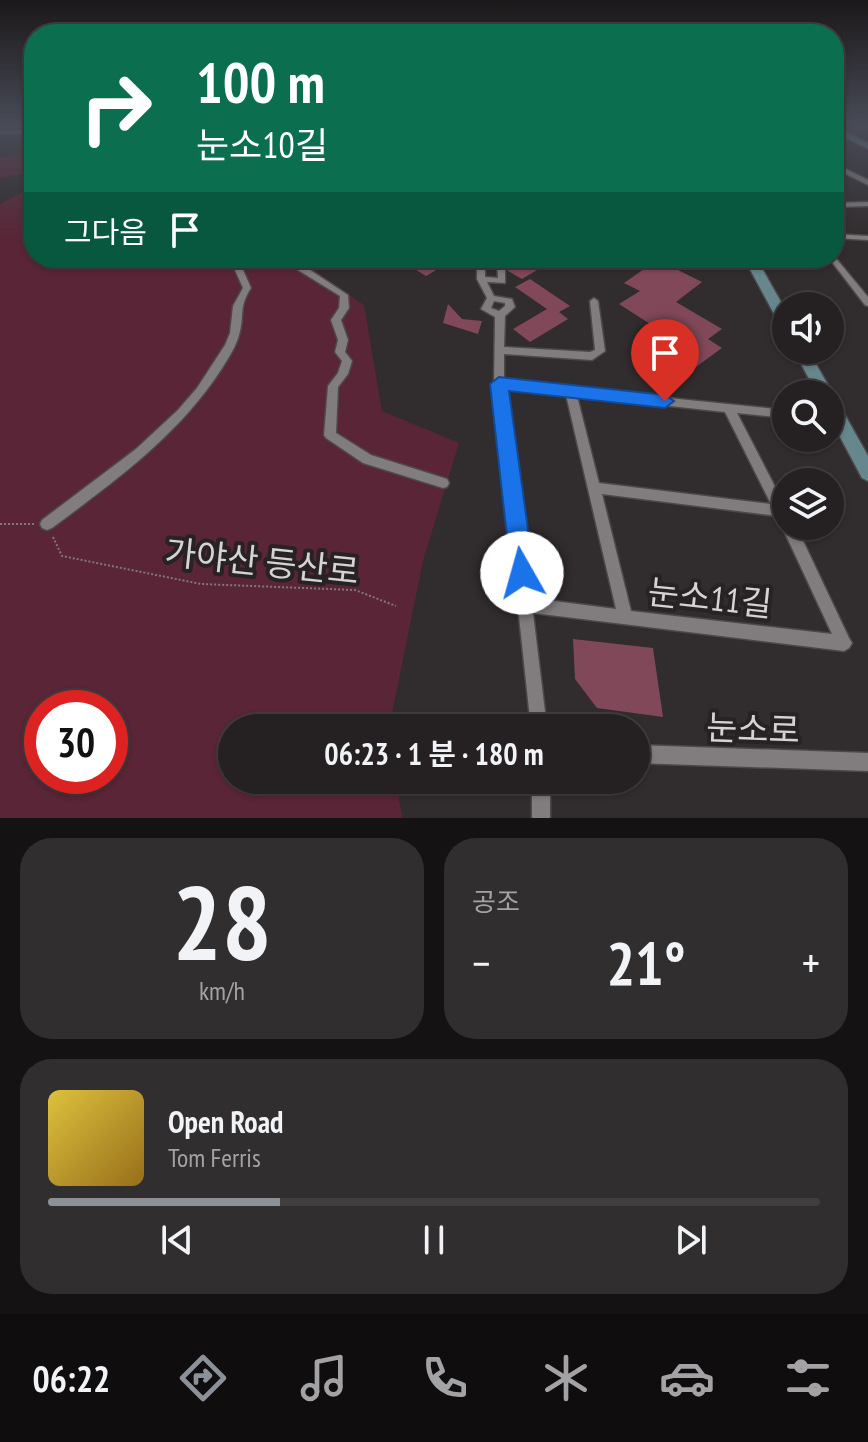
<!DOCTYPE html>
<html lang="ko">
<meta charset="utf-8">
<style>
body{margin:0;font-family:"PT Sans Narrow","Noto Sans KR",sans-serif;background:#312e2f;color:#f1f3f6;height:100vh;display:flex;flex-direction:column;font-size:30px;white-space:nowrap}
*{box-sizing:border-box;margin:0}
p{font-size:26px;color:#a3a3a5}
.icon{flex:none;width:44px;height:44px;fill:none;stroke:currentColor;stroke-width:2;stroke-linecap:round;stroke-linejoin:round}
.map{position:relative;height:818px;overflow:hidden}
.sheet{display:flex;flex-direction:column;gap:20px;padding:20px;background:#141213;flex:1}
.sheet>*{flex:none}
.top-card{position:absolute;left:24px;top:24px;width:820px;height:244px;border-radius:32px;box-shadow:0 2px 6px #0004,0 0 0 2px #423e40;background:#0b6e4f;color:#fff;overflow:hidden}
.buttons{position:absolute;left:772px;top:292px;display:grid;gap:16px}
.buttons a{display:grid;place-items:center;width:72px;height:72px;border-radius:50%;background:#252122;box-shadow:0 2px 6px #0004,0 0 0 2px #423e40;font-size:40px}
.speed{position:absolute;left:24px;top:690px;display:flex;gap:16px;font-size:40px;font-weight:700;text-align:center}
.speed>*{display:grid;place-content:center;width:104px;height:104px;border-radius:50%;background:#252122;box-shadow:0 2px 6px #0004,0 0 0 2px #423e40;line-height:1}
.speed .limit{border:12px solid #d22;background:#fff;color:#111}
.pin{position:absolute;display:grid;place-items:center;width:68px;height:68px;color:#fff;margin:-82px -34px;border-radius:50% 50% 50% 0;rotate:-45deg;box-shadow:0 0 8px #0007}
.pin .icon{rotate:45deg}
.me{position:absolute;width:88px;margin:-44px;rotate:353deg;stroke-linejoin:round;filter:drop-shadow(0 0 6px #0008)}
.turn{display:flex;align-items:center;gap:28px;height:168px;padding:0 40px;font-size:36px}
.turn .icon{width:104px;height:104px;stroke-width:2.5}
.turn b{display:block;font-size:56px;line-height:68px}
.then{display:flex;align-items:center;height:76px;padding:0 40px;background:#0003;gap:16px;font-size:30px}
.big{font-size:60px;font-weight:600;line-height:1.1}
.sheet .widget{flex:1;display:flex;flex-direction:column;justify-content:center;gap:12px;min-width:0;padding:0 28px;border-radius:32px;background:#312e2f}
.sheet .dial{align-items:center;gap:0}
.dial b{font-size:104px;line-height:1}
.song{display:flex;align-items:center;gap:24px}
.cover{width:96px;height:96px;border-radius:12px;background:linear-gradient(135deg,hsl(50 70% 55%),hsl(40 70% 35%))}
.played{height:8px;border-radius:4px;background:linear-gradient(90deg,#8c9099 30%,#423e40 30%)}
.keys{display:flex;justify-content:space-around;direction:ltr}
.heat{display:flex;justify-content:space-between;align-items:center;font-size:44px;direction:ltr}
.sheet .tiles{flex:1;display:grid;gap:20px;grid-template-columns:1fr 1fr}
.widget:last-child{grid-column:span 2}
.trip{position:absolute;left:218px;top:714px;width:432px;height:80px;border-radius:40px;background:#252122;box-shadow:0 2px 6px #0004,0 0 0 2px #423e40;font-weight:600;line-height:80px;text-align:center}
.tab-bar{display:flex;height:128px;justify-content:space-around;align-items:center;background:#0f0d0e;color:#a3a3a5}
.tab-bar .icon{width:56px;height:56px}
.tab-bar .active{color:#8c9099}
.tab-bar b{font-size:36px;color:#f1f3f6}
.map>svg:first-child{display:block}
.green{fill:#5a2536;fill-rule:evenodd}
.building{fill:#814859}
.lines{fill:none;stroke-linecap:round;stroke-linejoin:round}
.lane-casing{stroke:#4d494a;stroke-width:5}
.street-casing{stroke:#4d494a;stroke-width:3}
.secondary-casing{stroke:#4d494a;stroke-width:3}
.path{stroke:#7e7a7b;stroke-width:2;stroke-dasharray:2 2;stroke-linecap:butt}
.lane{stroke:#817c7d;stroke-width:3}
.street{fill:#817c7d;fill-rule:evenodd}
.secondary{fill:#66878d;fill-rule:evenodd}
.route{fill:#1a73e8;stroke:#114b97;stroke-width:2}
.labels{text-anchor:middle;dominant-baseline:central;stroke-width:8;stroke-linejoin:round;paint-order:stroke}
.near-street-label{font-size:34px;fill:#d6d3d4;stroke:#272223}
</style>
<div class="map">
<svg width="868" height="818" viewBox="0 0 868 818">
<rect width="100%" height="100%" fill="#312c2d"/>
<g class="green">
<polygon points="34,150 34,174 31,172 0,178 0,158"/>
<path d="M34 186V258H296L364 305 382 411 459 443 423 561 389 728H232V780H396L402 818H0V204ZM42 708H110V776H42Z"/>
</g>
<g class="building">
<polygon points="430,258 457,258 426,276 413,268"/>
<polygon points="520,258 557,258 522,279 508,271 508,265"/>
<polygon points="630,258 687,258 674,268 702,282 676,302 722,329 708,339 722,348 689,372 656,350 646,357 635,349 661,331 619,304 640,291 624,283 647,267"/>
<polygon points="530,279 570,306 559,312 568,319 530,342 513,329 547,309 515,287"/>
<polygon points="448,304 462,319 482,321 478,334 443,323"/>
<polygon points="573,639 653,648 663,717 597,708 575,679"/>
</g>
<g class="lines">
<g class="lane-casing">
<polyline id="lane" points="0,132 21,132 34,128"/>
</g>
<g class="street-casing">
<g id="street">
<polygon points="834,139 839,138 842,140 834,143"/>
<polygon points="834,163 868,180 868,185 834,168"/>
<polygon points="868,202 868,206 834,207 834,203"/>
<polygon points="834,234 868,236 868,240 834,238"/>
<polygon points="834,256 868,297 868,306 865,305 829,258 834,258"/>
<path d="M234 258H242L243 270 251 288C238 308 245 315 239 335 237 343 233 350 229 357 186 430 118 479 52 528L47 530 42 528 40 524 42 520 136 449 178 410 197 388 225 345 230 333 233 306 243 288 235 270Z"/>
<polygon points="288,258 296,258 304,266 348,295 349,308 341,320 348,340 345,352 352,361 348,374 338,387 336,433 371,455 447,479 449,483 447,487 443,488 363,463 326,438 324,435 328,386 338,373 342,361 335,352 338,340 331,320 339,308 340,296 298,270"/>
<path d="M477 258H485V277L498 278 497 258H505V283L487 282 494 296 512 299 515 307 505 316 504 347 590 352 595 350 590 301 594 298 598 301 605 351 592 360 504 354V381L786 410V418L737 413 786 508V526H796L849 638 852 643 849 648 844 651 533 613 547 728H531L494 384 495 317 481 309 487 298 477 279ZM494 301 505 303V306L499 311 491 308ZM505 389 566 395 616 609 531 598ZM577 396 725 412 771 504 599 483ZM602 494 777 516 832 634 631 611Z"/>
<polygon points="636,745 868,753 868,771 636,763"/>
<rect x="532" y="780" width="18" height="38"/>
</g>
</g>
<g class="secondary-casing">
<g id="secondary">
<polygon points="834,126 868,143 868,149 834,132"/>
<polygon points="744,258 756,258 786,311 786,328 779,323"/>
<polygon points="794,350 808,350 833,394 831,397 836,399 868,456 868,481 862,478 830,418 830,394 817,394"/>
</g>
</g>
<g class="path">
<polyline points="859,125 868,129"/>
<polyline points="0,524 35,524"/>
<polyline points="53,537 62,556 201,584 355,590 396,606"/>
</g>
<use href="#lane" class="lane"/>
<use href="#street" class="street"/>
<use href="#secondary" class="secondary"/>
</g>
<linearGradient id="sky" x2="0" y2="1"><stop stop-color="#1b1819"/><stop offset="0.52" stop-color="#484b57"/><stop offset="1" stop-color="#484b57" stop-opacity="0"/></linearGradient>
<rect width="868" height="240" fill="url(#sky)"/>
<polygon class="route" points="499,377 665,395 674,401 665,408 509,391 534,573 531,581 522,585 514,581 511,573 490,384"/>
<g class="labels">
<g class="near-street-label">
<text transform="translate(262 561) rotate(6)">가야산 등산로</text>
<text transform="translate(710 597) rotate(6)">눈소11길</text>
<text transform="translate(753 728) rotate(2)">눈소로</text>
</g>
</g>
</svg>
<div class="buttons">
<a><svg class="icon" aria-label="sound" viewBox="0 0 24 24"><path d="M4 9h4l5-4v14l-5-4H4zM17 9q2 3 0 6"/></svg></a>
<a><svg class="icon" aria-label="search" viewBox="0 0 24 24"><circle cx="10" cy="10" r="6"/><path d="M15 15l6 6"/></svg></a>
<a><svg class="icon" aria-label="layers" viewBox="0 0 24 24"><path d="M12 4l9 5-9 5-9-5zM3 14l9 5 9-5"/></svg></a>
</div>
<div class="speed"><div class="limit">30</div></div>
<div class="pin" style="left:665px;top:401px;background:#d93025"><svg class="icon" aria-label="arrive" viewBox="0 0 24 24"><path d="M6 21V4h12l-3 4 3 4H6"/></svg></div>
<svg class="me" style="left:522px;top:573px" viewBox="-20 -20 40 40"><circle r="19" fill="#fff"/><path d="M0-13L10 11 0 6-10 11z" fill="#1a73e8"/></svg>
<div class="trip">06:23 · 1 분 · 180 m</div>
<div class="top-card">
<div class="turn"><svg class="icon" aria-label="right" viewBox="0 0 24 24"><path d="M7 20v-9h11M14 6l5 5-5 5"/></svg><div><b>100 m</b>눈소10길</div></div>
<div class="then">그다음<svg class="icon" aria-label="arrive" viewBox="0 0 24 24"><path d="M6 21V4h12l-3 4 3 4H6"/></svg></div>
</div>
</div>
<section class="sheet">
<div class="tiles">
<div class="widget dial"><b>28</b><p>km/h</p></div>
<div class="widget"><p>공조</p>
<div class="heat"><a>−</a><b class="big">21°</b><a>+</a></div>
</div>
<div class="widget">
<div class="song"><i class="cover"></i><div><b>Open Road</b><p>Tom Ferris</p></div></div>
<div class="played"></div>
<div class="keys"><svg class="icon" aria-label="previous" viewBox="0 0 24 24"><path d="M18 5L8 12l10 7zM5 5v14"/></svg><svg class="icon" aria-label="pause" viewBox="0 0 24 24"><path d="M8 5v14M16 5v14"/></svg><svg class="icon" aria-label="next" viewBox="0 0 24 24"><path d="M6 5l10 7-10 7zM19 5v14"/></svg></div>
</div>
</div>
</section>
<nav class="tab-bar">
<b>06:22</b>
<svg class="icon active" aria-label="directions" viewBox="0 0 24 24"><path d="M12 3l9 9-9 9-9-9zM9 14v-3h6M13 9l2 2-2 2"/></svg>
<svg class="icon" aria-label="music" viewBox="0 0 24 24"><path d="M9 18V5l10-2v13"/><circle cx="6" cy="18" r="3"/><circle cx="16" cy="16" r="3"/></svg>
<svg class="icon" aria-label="phone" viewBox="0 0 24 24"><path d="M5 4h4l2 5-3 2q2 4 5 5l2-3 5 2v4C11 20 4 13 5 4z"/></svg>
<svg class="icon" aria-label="climate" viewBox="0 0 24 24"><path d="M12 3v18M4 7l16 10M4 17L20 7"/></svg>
<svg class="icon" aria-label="car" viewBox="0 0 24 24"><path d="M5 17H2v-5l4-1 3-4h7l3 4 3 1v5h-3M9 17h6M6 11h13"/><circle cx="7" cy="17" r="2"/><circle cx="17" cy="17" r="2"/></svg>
<svg class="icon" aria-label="filters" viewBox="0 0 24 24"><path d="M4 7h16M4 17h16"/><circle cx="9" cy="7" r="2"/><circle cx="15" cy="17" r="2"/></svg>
</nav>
